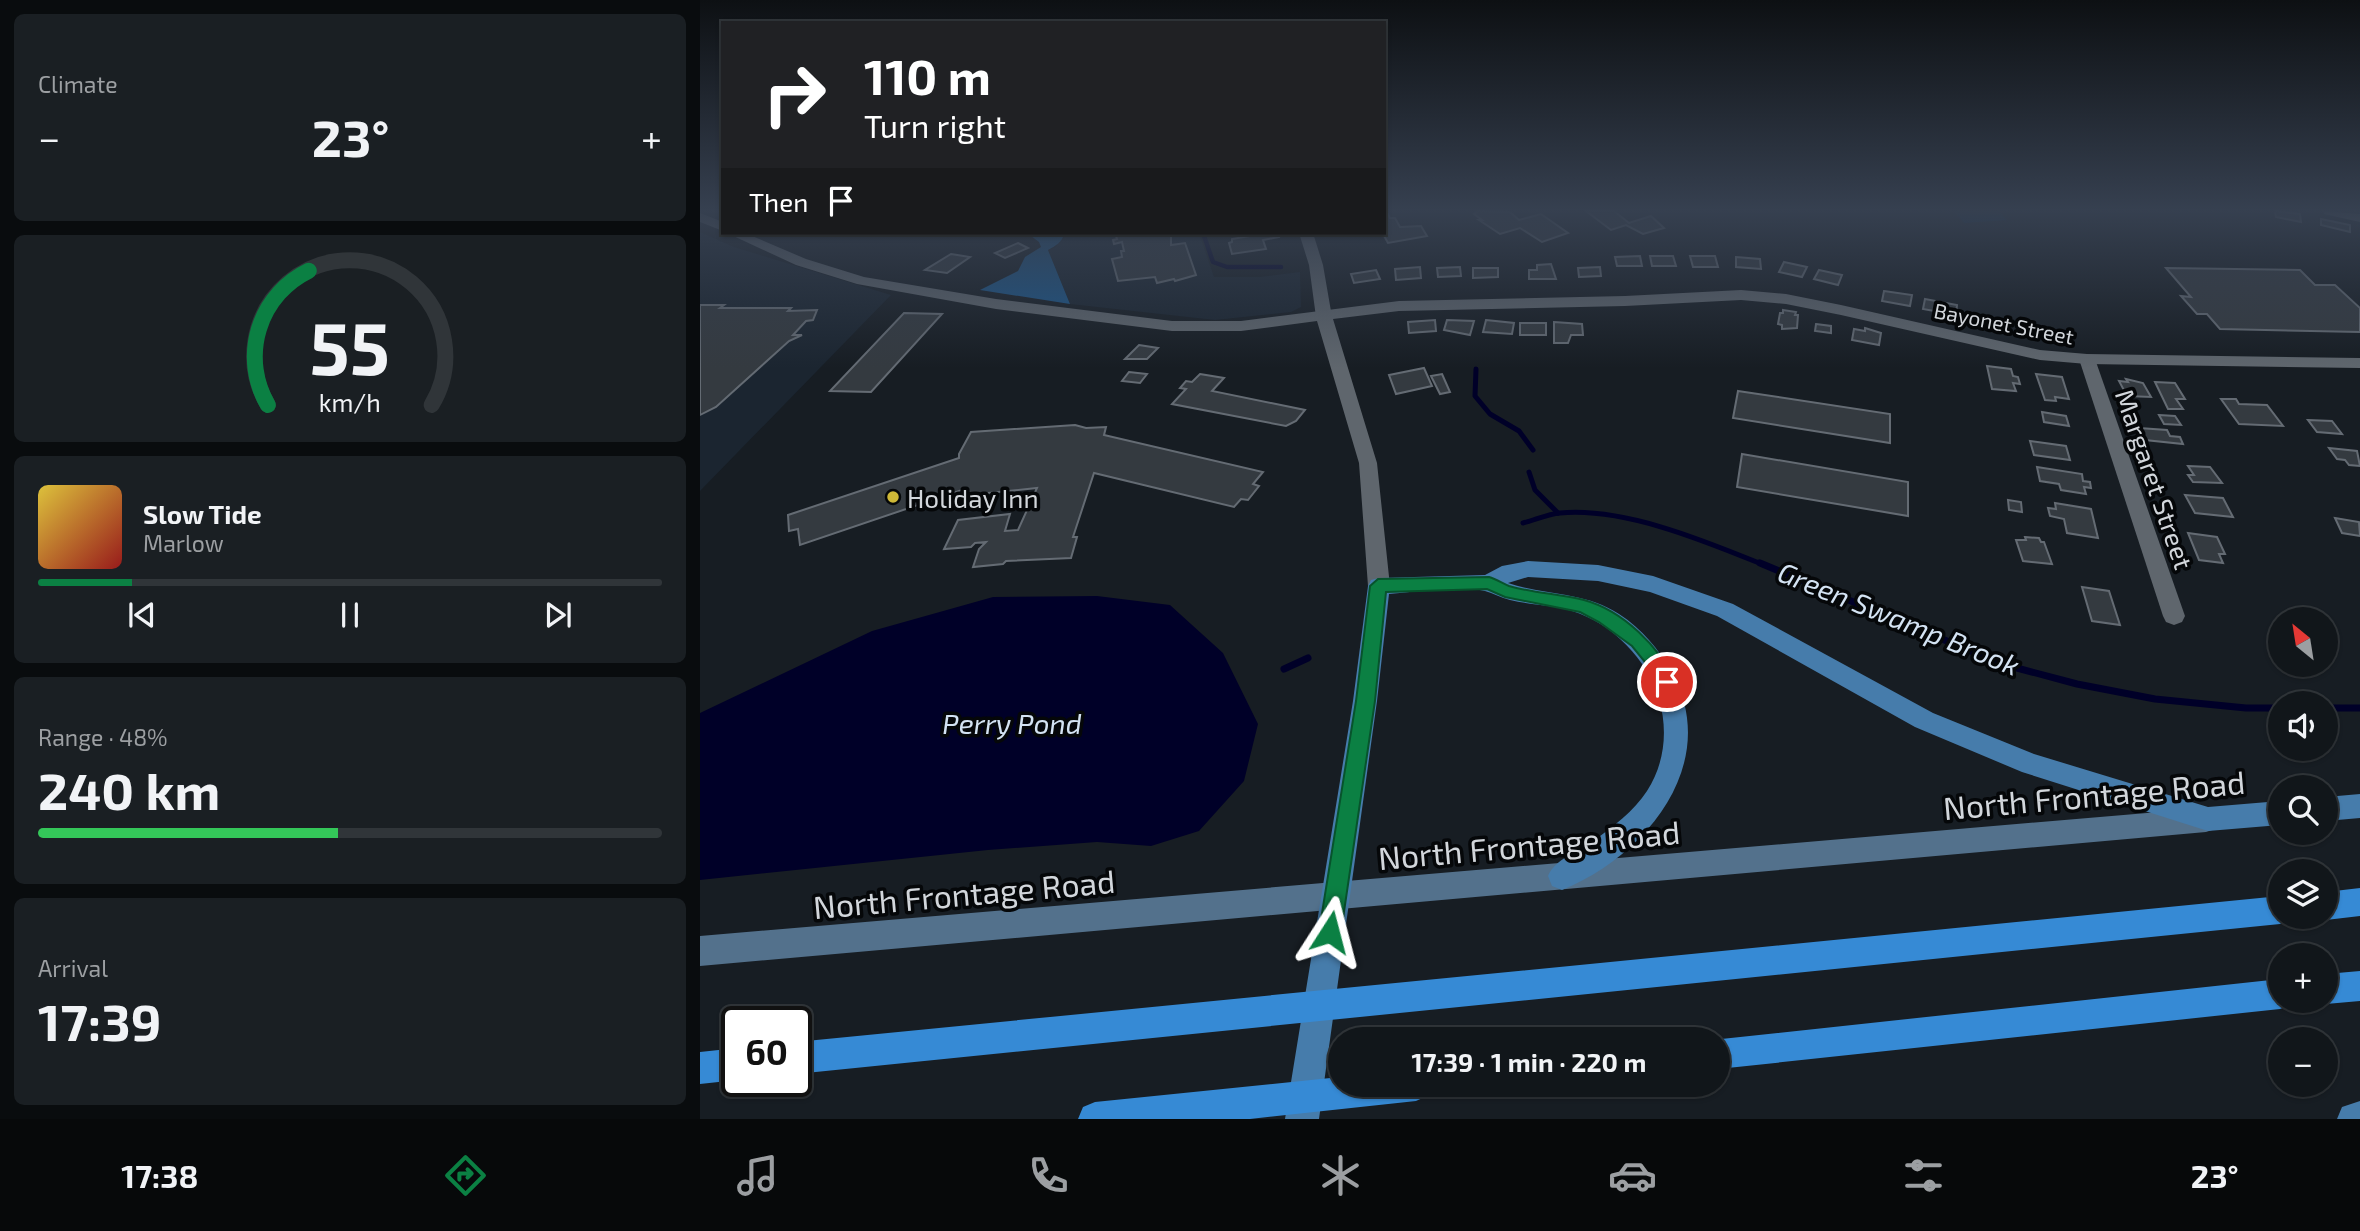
<!DOCTYPE html>
<meta charset="utf-8">
<style>
body{margin:0;font-family:"Exo 2",sans-serif;background:#1a1f23;color:#f1f3f6;height:100vh;display:flex;flex-direction:column;font-size:26px;white-space:nowrap}
*{box-sizing:border-box;margin:0}
p{font-size:23px;color:#9c9fa2}
.icon{flex:none;width:38px;height:38px;fill:none;stroke:currentColor;stroke-width:2;stroke-linecap:round;stroke-linejoin:round}
.map{position:relative;flex:1;overflow:hidden}
.panel{display:flex;flex-direction:column;gap:14px;padding:14px;background:#090c0e;width:700px}
.panel>*{flex:none}
.guide{position:absolute;left:21px;top:21px;width:665px;height:214px;border-radius:0px;box-shadow:0 2px 5px #0004,0 0 0 2px #303539;background:#202124;color:#fff;overflow:hidden}
.needle{width:46px;rotate:330deg}
.buttons{position:absolute;left:1568px;top:607px;display:grid;gap:14px}
.buttons a{display:grid;place-items:center;width:70px;height:70px;border-radius:50%;background:#11161a;box-shadow:0 2px 5px #0004,0 0 0 2px #303539;font-size:35px}
.speed{position:absolute;left:21px;top:1006px;display:flex;gap:14px;font-size:35px;font-weight:700;text-align:center}
.speed>*{display:grid;place-content:center;width:91px;height:91px;border-radius:50%;background:#11161a;box-shadow:0 2px 5px #0004,0 0 0 2px #303539;line-height:1}
.speed .limit{border:4px solid #111;border-radius:10px;background:#fff;color:#111}
.pin{position:absolute;display:grid;place-items:center;width:60px;height:60px;color:#fff;margin:-30px;border:4px solid #fff;border-radius:50%;box-shadow:0 2px 7px #0007}
.me{position:absolute;width:77px;margin:-38px;rotate:9deg;stroke-linejoin:round;filter:drop-shadow(0 0 5px #0008)}
.turn{display:flex;align-items:center;gap:24px;height:147px;padding:0 28px;font-size:32px}
.turn .icon{width:91px;height:91px;stroke-width:2.5}
.turn b{display:block;font-size:49px;line-height:60px}
.then{display:flex;align-items:center;height:66px;padding:0 28px;background:#0003;gap:14px;font-size:26px}
.big{font-size:52px;font-weight:700;line-height:1.1}
.panel .card{flex:1;display:flex;flex-direction:column;justify-content:center;gap:10px;min-width:0;padding:0 24px;border-radius:10px;background:#1a1f23}
.panel .dial{align-items:center;gap:0}
.dial svg{height:182px;overflow:visible;fill:none;stroke:#303539;stroke-width:7;stroke-linecap:round;text-anchor:middle}
.dial text{fill:#f1f3f6;stroke:none}
.song{display:flex;align-items:center;gap:21px}
.cover{width:84px;height:84px;border-radius:10px;background:linear-gradient(135deg,hsl(50 70% 55%),hsl(0 70% 35%))}
.played{height:7px;border-radius:4px;background:linear-gradient(90deg,#0b8043 15%,#303539 15%)}
.keys{display:flex;justify-content:space-around;direction:ltr}
.heat{display:flex;justify-content:space-between;align-items:center;font-size:38px;direction:ltr}
.charge{height:10px;border-radius:5px;background:linear-gradient(90deg,#34c759 48%,#303539 0)}
.trip{position:absolute;left:628px;top:1027px;width:402px;height:70px;border-radius:35px;background:#11161a;box-shadow:0 2px 5px #0004,0 0 0 2px #303539;font-weight:700;line-height:70px;text-align:center}
.tab-bar{display:flex;height:112px;justify-content:space-around;align-items:center;background:#07090a;color:#9c9fa2}
.tab-bar .icon{width:49px;height:49px}
.tab-bar .selected{color:#0b8043}
.tab-bar b{font-size:32px;color:#f1f3f6}
main{display:flex;flex:1;min-height:0}
.map>svg:first-child{display:block}
.built{fill:#1b2530}
.green{fill:#042a4b}
.forest{fill:#1c578b}
.water{fill:#000028}
.lines{fill:none;stroke-linecap:round;stroke-linejoin:round}
.stream-far2{stroke:#000028;stroke-width:4.5}
.stream-far1{stroke:#000028;stroke-width:5}
.stream{stroke:#000028;stroke-width:7}
.building{fill:#343a40;stroke:#646b73;stroke-width:2}
.minor{fill:#5f666d;fill-rule:evenodd}
.tertiary{fill:#5f666d;fill-rule:evenodd}
.secondary{fill:#53718c;fill-rule:evenodd}
.primary{fill:#467cab;fill-rule:evenodd}
.motorway{fill:#368ad5;fill-rule:evenodd}
.route{fill:#0b8043;stroke:#07532c;stroke-width:2}
.poi-dot{fill:#ceb837;stroke:#050709;stroke-width:2.5}
.labels{text-anchor:middle;dominant-baseline:central;stroke-width:7;stroke-linejoin:round;paint-order:stroke}
.far-street-label{font-size:21px;fill:#d2d6db;stroke:#050709}
.street-label{font-size:26px;fill:#d2d6db;stroke:#050709}
.poi-label{font-size:26px;fill:#d2d6db;stroke:#050709;text-anchor:start}
.water-label{font-size:28px;font-style:italic;fill:#d4e3f3;stroke:#050709}
.near-street-label{font-size:32px;fill:#d2d6db;stroke:#050709}
</style>
<main>
<section class="panel">
<div class="card"><p>Climate</p>
<div class="heat"><a>−</a><b class="big">23°</b><a>+</a></div>
</div>
<div class="card dial"><svg viewBox="0 0 100 80">
<path d="M14 69A42 42 0 1 1 86 69"/>
<path d="M14 69A42 42 0 0 1 32 10" stroke="#0b8043"/>
<text x="50" y="56" font-size="32" font-weight="700">55</text>
<text x="50" y="72" font-size="11">km/h</text>
</svg></div>
<div class="card">
<div class="song"><i class="cover"></i><div><b>Slow Tide</b><p>Marlow</p></div></div>
<div class="played"></div>
<div class="keys"><svg class="icon" aria-label="previous" viewBox="0 0 24 24"><path d="M18 5L8 12l10 7zM5 5v14"/></svg><svg class="icon" aria-label="pause" viewBox="0 0 24 24"><path d="M8 5v14M16 5v14"/></svg><svg class="icon" aria-label="next" viewBox="0 0 24 24"><path d="M6 5l10 7-10 7zM19 5v14"/></svg></div>
</div>
<div class="card"><p>Range · 48%</p><b class="big">240 km</b><div class="charge"></div></div>
<div class="card"><p>Arrival</p><b class="big">17:39</b></div>
</section>
<div class="map">
<svg width="1660" height="1119" viewBox="0 0 1660 1119">
<rect width="100%" height="100%" fill="#171d23"/>
<g class="built">
<polygon points="0,232 34,247 191,295 0,491"/>
<polygon points="364,233 499,233 514,277 560,277 600,272 601,307 591,312 515,320 370,304 348,250 355,247 364,237"/>
</g>
<polygon class="green" points="1299,211 1307,220 1264,223 1254,211"/>
<path class="forest" d="M327 233H364C363 242 355 246 348 250L370 304 280 290 318 271 325 257 341 247 339 242Z"/>
<polygon class="water" points="397,596 470,605 523,653 558,724 544,781 499,831 451,846 397,842 288,850 0,880 0,713 172,631 293,597"/>
<g class="lines">
<polyline class="stream-far2" points="503,233 513,262 527,267 581,267"/>
<g class="stream-far1">
<polyline points="776,369 775,396 790,414 819,431 833,450"/>
<polyline points="829,472 835,490 858,513"/>
<path d="M823 523C835 520 848 514 860 513 924 507 1005 541 1064 565"/>
</g>
<g class="stream">
<polyline points="1060,563 1302,664 1377,684 1455,699 1546,708 1580,708"/>
<polyline points="584,669 608,658"/>
<polyline points="1626,708 1660,708"/>
</g>
</g>
<g class="building">
<polygon points="778,211 810,212 819,220 841,214 868,233 842,242 820,228 800,234 779,220 782,220 774,214"/>
<polygon points="886,211 914,211 929,223 951,216 964,228 943,234 926,225 911,230"/>
<polygon points="1575,211 1600,214 1601,222 1576,217"/>
<polygon points="688,214 690,218 695,218 700,227 721,226 727,236 688,243 683,234 674,235 673,233 684,233 684,215"/>
<polygon points="1621,219 1650,225 1650,232 1621,225"/>
<polygon points="415,233 471,233 471,245 485,243 496,275 475,281 474,279 457,283 455,277 418,281 412,259 422,257 421,251 424,251 422,242 414,244 413,240 417,239"/>
<polygon points="549,233 578,233 579,237 563,240 566,249 532,254 529,243 532,242 532,239 550,236"/>
<polygon points="318,243 328,248 305,258 295,253"/>
<polygon points="251,254 270,257 247,273 225,270"/>
<polygon points="940,256 942,266 917,266 915,257"/>
<polygon points="950,256 973,256 976,266 952,266"/>
<polygon points="990,256 1015,256 1018,267 993,267"/>
<polygon points="1036,257 1060,259 1061,269 1036,267"/>
<polygon points="1084,262 1107,267 1102,277 1079,272"/>
<polygon points="851,264 856,279 829,279 829,270 837,270 837,265"/>
<polygon points="720,267 721,278 696,280 695,269"/>
<polygon points="760,267 761,276 738,277 737,268"/>
<polygon points="900,267 901,276 879,277 878,268"/>
<polygon points="773,268 798,268 798,277 773,278"/>
<polygon points="1466,268 1600,270 1615,285 1635,285 1660,308 1660,332 1520,329 1507,314 1497,314 1481,296 1491,297"/>
<polygon points="676,270 680,279 654,283 651,274"/>
<polygon points="1119,270 1142,275 1138,285 1114,279"/>
<polygon points="1184,291 1212,295 1210,306 1182,301"/>
<polygon points="1225,299 1257,305 1256,315 1223,309"/>
<polygon points="0,305 24,305 20,308 91,308 88,311 117,310 113,320 106,321 93,335 102,335 89,341 16,407 0,415"/>
<polygon points="1083,310 1096,312 1095,315 1098,315 1097,328 1082,329 1082,325 1078,324 1080,313 1083,313"/>
<polygon points="204,313 242,314 171,392 130,391"/>
<polygon points="735,320 736,331 709,333 708,322"/>
<polygon points="747,320 774,321 770,335 744,330"/>
<polygon points="786,320 814,323 812,334 783,332"/>
<polygon points="854,322 882,324 883,335 871,335 868,343 854,343"/>
<rect x="820" y="323" width="26" height="12"/>
<polygon points="1116,324 1131,326 1131,333 1115,331"/>
<polygon points="1165,328 1181,333 1179,345 1152,340 1154,329 1165,331"/>
<polygon points="439,345 458,348 447,359 425,359"/>
<polygon points="1287,366 1311,369 1313,376 1318,377 1320,384 1313,383 1316,391 1292,389"/>
<polygon points="724,368 732,386 696,394 689,375"/>
<polygon points="429,372 447,374 440,383 422,381"/>
<polygon points="500,374 524,378 512,391 605,410 596,421 586,426 472,404 486,389 480,388 486,381 492,382"/>
<polygon points="742,374 750,392 740,394 731,376"/>
<polygon points="1336,374 1362,377 1369,399 1355,397 1356,401 1345,400"/>
<polygon points="1426,379 1443,383 1451,397 1427,396 1419,381 1428,382"/>
<polygon points="1455,382 1475,383 1485,399 1476,399 1483,409 1468,409"/>
<polygon points="1038,391 1190,414 1190,443 1033,418"/>
<polygon points="1521,399 1536,399 1539,404 1567,405 1583,426 1539,424"/>
<polygon points="1342,412 1366,416 1369,426 1344,422"/>
<polygon points="1459,415 1475,416 1481,425 1464,424"/>
<polygon points="1608,420 1632,421 1642,434 1617,432"/>
<polygon points="375,425 386,428 406,427 404,435 563,472 553,484 559,486 548,500 541,499 534,507 394,473 373,537 377,537 371,558 306,561 303,564 273,567 279,549 286,542 275,543 271,547 244,549 258,520 310,514 305,531 318,530 337,488 268,495 265,489 100,545 98,529 89,531 88,515 259,458 259,454 271,432"/>
<polygon points="1439,428 1467,430 1470,436 1480,437 1483,444 1445,440"/>
<polygon points="1330,441 1366,446 1370,460 1334,455"/>
<polygon points="1629,448 1657,451 1660,466 1649,465 1645,460 1637,459"/>
<polygon points="1042,454 1208,482 1208,516 1037,487"/>
<polygon points="1488,466 1510,467 1522,483 1493,482 1488,475 1494,475"/>
<polygon points="1337,467 1382,474 1383,481 1390,482 1391,488 1384,487 1386,494 1361,490 1359,484 1340,481"/>
<polygon points="1485,495 1523,498 1533,517 1495,513"/>
<polygon points="1308,500 1321,502 1322,512 1309,510"/>
<polygon points="1355,503 1391,509 1398,538 1367,533 1364,519 1350,516 1348,508 1356,509"/>
<polygon points="1635,518 1659,522 1660,536 1642,533"/>
<polygon points="1488,533 1517,537 1525,554 1519,554 1523,563 1499,560"/>
<polygon points="1325,537 1339,538 1341,542 1344,542 1352,564 1323,561 1316,540 1326,540"/>
<polygon points="1382,587 1409,591 1420,625 1392,621"/>
</g>
<g class="lines">
<g class="minor">
<polygon points="1623,211 1660,214 1660,222 1624,214"/>
<polygon points="599,233 613,233 623,265 632,317 630,320 624,322 616,317 609,265"/>
<polygon points="1387,354 1395,359 1485,616 1482,622 1474,625 1466,622 1463,616 1379,359"/>
</g>
<g class="tertiary">
<polygon points="0,213 23,222 23,231 0,222"/>
<polygon points="27,233 45,233 106,259 164,277 296,299 472,321 541,321 699,301 925,296 1041,290 1086,294 1141,305 1340,350 1387,354 1660,358 1660,368 1387,364 1340,360 1141,315 1086,304 1041,300 925,306 699,311 633,319 677,463 690,586 687,592 679,594 671,592 668,586 659,463 617,321 541,331 472,331 296,309 157,284 96,265"/>
</g>
<polygon class="secondary" points="1506,808 1515,811 1519,820 1515,829 1506,832 0,966 0,936"/>
<g class="primary">
<path d="M828 561 898 565 953 576 1033 604 1233 713 1334 754 1508 807 1580 801V825L1508 831 1322 772 1215 727 1017 616 950 592 898 581 828 577 808 583C846 596 883 591 919 614 942 629 959 649 972 673 1022 763 946 856 862 890L852 886 848 876C855 859 878 852 893 841 913 827 934 811 947 791 965 763 968 730 959 699 948 660 912 623 872 611 852 605 830 605 810 600 801 598 793 593 785 591 755 585 719 592 689 594L677 701 619 1119H585L653 701 668 586 671 580 679 578 785 575 802 566Z"/>
<polygon points="1660,794 1660,818 1626,821 1626,797"/>
<polygon points="1660,1101 1660,1119 1637,1119 1642,1107"/>
</g>
<g class="motorway">
<polygon points="1660,888 1660,916 1626,920 1618,917 1626,917 1626,892"/>
<polygon points="1580,896 1580,917 1591,917 1580,924 96,1074 96,1042"/>
<polygon points="1660,971 1660,1001 1626,1004 1618,1001 1626,1001 1626,974"/>
<polygon points="1580,979 1580,1001 1592,1001 1591,1005 1580,1009 1018,1069 1018,1040 1012,1040"/>
<polygon points="37,1048 37,1080 0,1084 0,1052"/>
<polygon points="640,1077 640,1085 732,1085 727,1096 716,1101 550,1119 378,1119 383,1107 395,1102"/>
</g>
</g>
<linearGradient id="sky" x2="0" y2="1"><stop stop-color="#0d1013"/><stop offset="0.57" stop-color="#364050"/><stop offset="1" stop-color="#364050" stop-opacity="0"/></linearGradient>
<rect width="1660" height="368" fill="url(#sky)"/>
<path class="route" d="M789 577C796 579 802 583 809 586 833 593 860 594 884 600 924 611 959 647 976 682L974 688 967 690 961 688 954 673 932 646 899 622 880 612 805 597 787 589 686 592 675 701 641 932 638 940 630 943 623 940 619 932 656 701 670 586 678 579Z"/>
<circle class="poi-dot" cx="193" cy="497" r="7"/>
<g class="labels">
<g class="far-street-label">
<text transform="translate(1304 323) rotate(11)">Bayonet Street</text>
</g>
<g class="street-label">
<text transform="translate(1455 479) rotate(71)">Margaret Street</text>
</g>
<g class="poi-label">
<text x="207" y="497">Holiday Inn</text>
</g>
<g class="water-label">
<text transform="translate(1199 618) rotate(22)">Green Swamp Brook</text>
<text x="312" y="723">Perry Pond</text>
</g>
<g class="near-street-label">
<text transform="translate(1394 794) rotate(-5)">North Frontage Road</text>
<text transform="translate(829 844) rotate(-5)">North Frontage Road</text>
<text transform="translate(264 893) rotate(-5)">North Frontage Road</text>
</g>
</g>
</svg>
<div class="buttons">
<a><svg class="needle" viewBox="-14 -14 28 28"><path d="M0-13l5 13h-10z" fill="#e53935"/><path d="M0 13l5-13h-10z" fill="#9c9fa2"/></svg></a>
<a><svg class="icon" aria-label="sound" viewBox="0 0 24 24"><path d="M4 9h4l5-4v14l-5-4H4zM17 9q2 3 0 6"/></svg></a>
<a><svg class="icon" aria-label="search" viewBox="0 0 24 24"><circle cx="10" cy="10" r="6"/><path d="M15 15l6 6"/></svg></a>
<a><svg class="icon" aria-label="layers" viewBox="0 0 24 24"><path d="M12 4l9 5-9 5-9-5zM3 14l9 5 9-5"/></svg></a>
<a>+</a>
<a>−</a>
</div>
<div class="speed"><div class="limit">60</div></div>
<div class="pin" style="left:967px;top:682px;background:#d93025"><svg class="icon" aria-label="arrive" viewBox="0 0 24 24"><path d="M6 21V4h12l-3 4 3 4H6"/></svg></div>
<svg class="me" style="left:630px;top:932px" viewBox="-20 -20 40 40"><path d="M0-17L14 15 0 8-14 15z" fill="#0b8043" stroke="#fff" stroke-width="4"/></svg>
<div class="trip">17:39 · 1 min · 220 m</div>
<div class="guide">
<div class="turn"><svg class="icon" aria-label="right" viewBox="0 0 24 24"><path d="M7 20v-9h11M14 6l5 5-5 5"/></svg><div><b>110 m</b>Turn right</div></div>
<div class="then">Then<svg class="icon" aria-label="arrive" viewBox="0 0 24 24"><path d="M6 21V4h12l-3 4 3 4H6"/></svg></div>
</div>
</div>
</main>
<nav class="tab-bar">
<b>17:38</b>
<svg class="icon selected" aria-label="directions" viewBox="0 0 24 24"><path d="M12 3l9 9-9 9-9-9zM9 14v-3h6M13 9l2 2-2 2"/></svg>
<svg class="icon" aria-label="music" viewBox="0 0 24 24"><path d="M9 18V5l10-2v13"/><circle cx="6" cy="18" r="3"/><circle cx="16" cy="16" r="3"/></svg>
<svg class="icon" aria-label="phone" viewBox="0 0 24 24"><path d="M5 4h4l2 5-3 2q2 4 5 5l2-3 5 2v4C11 20 4 13 5 4z"/></svg>
<svg class="icon" aria-label="climate" viewBox="0 0 24 24"><path d="M12 3v18M4 7l16 10M4 17L20 7"/></svg>
<svg class="icon" aria-label="car" viewBox="0 0 24 24"><path d="M5 17H2v-5l4-1 3-4h7l3 4 3 1v5h-3M9 17h6M6 11h13"/><circle cx="7" cy="17" r="2"/><circle cx="17" cy="17" r="2"/></svg>
<svg class="icon" aria-label="filters" viewBox="0 0 24 24"><path d="M4 7h16M4 17h16"/><circle cx="9" cy="7" r="2"/><circle cx="15" cy="17" r="2"/></svg>
<b>23°</b>
</nav>
